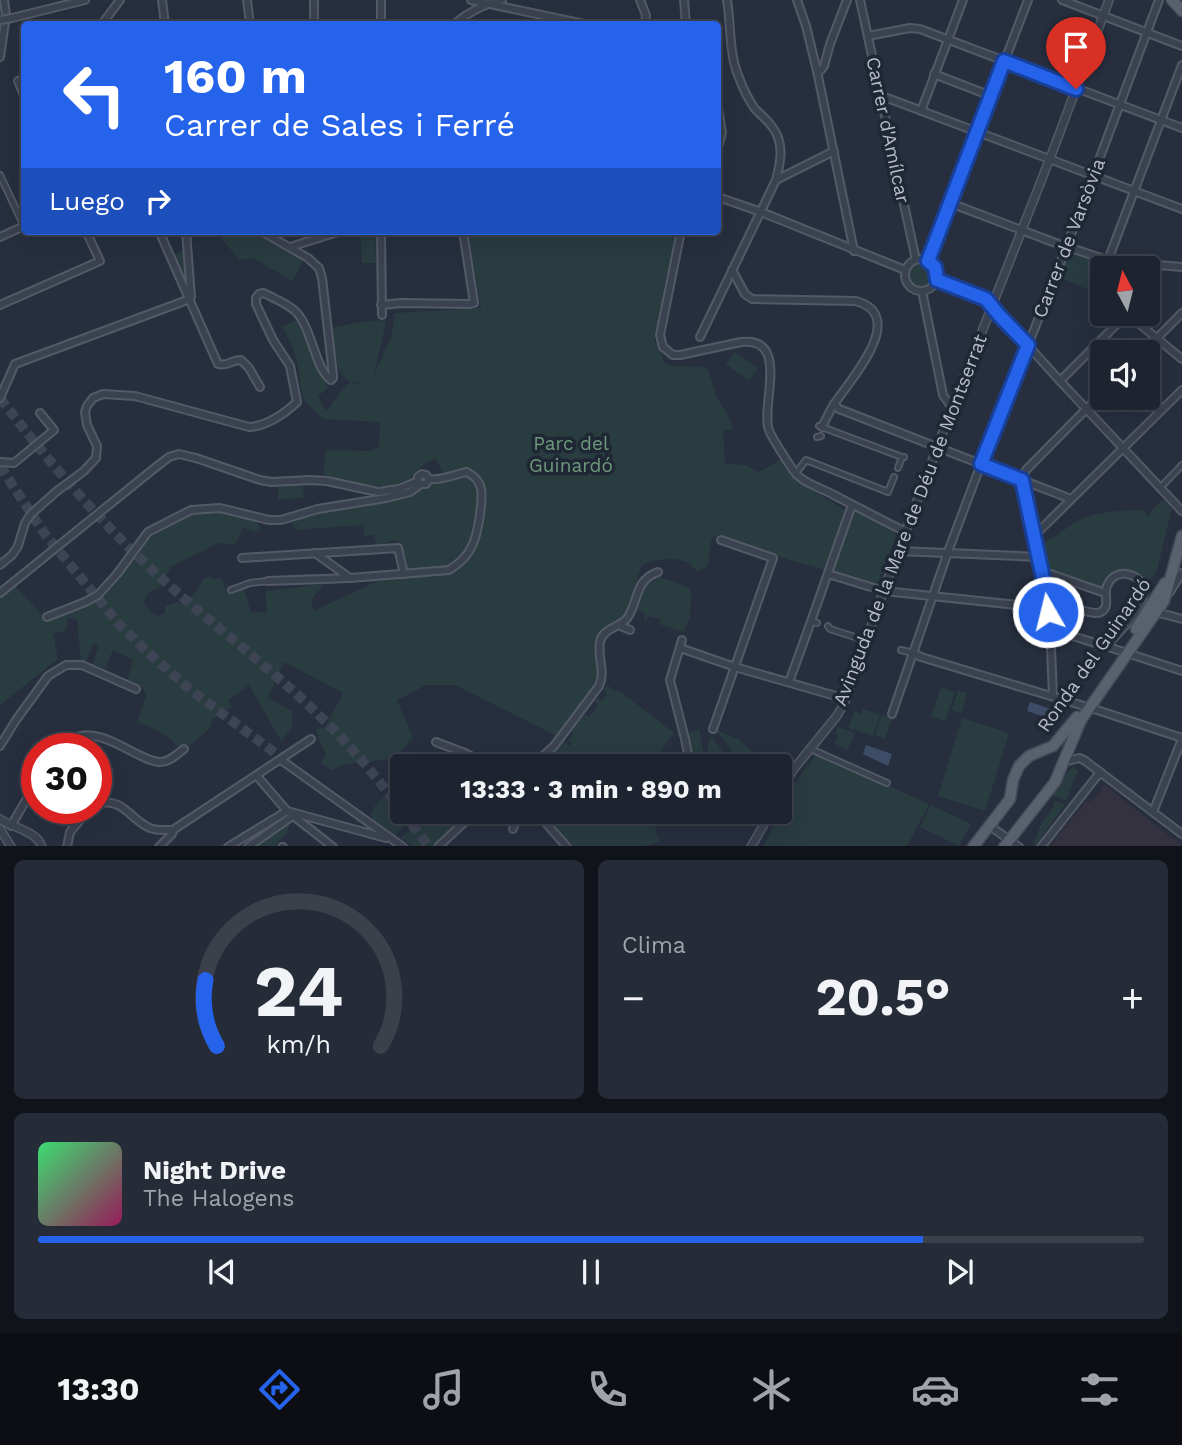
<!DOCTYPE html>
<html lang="es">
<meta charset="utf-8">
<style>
body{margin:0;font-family:"Work Sans",sans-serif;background:#252b37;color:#f1f3f6;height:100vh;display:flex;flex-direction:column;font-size:26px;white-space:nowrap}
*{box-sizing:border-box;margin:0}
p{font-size:23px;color:#a0a4aa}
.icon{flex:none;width:38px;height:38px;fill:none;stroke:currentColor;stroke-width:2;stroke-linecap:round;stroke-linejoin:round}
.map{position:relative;height:846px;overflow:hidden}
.panel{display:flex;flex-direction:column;gap:14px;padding:14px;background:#10131a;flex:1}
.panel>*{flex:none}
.hud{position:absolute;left:21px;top:21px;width:700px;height:214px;border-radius:7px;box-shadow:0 7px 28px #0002,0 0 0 2px #3b404b;background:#2563eb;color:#fff;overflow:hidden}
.needle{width:46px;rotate:353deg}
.tools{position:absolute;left:1090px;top:256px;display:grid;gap:14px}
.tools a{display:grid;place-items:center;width:70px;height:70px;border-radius:7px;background:#1d232f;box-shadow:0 7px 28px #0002,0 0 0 2px #3b404b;font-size:35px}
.speed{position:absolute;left:21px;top:733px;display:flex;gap:14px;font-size:35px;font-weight:700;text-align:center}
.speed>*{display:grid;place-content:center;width:91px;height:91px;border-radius:50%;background:#1d232f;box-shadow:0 7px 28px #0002,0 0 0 2px #3b404b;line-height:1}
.speed .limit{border:10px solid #d22;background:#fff;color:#111}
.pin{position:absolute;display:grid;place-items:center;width:60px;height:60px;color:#fff;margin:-72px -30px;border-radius:50% 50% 50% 0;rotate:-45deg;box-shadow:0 0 7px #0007}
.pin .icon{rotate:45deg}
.me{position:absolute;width:77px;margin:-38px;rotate:352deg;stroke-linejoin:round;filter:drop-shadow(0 0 5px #0008)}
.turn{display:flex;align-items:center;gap:24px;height:147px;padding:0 28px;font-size:32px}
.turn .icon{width:91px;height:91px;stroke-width:2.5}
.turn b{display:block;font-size:49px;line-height:60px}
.then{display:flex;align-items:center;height:66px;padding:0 28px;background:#0003;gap:14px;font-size:26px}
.big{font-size:52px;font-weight:700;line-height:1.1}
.panel .tile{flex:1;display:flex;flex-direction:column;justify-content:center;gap:10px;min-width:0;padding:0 24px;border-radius:10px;background:#252b37}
.panel .dial{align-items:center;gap:0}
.dial svg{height:182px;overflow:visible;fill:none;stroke:#3b404b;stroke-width:7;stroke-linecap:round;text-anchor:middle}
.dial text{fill:#f1f3f6;stroke:none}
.song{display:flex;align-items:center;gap:21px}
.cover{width:84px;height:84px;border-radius:10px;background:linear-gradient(135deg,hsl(140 70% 55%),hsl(330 70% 35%))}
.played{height:7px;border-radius:4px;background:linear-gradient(90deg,#2563eb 80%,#3b404b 80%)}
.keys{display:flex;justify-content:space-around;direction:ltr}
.heat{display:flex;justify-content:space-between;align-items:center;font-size:38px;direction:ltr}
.panel .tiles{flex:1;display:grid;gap:14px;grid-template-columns:1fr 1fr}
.tile:last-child{grid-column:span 2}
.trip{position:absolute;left:390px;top:754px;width:402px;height:70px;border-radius:7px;background:#1d232f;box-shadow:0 7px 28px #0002,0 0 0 2px #3b404b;font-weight:700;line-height:70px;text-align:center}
.tab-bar{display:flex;height:112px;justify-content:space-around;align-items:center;background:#0c0e13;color:#a0a4aa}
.tab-bar .icon{width:49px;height:49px}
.tab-bar .active{color:#2563eb}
.tab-bar b{font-size:32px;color:#f1f3f6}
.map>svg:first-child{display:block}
.medical{fill:#353240}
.green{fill:#293c40}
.water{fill:#3d4c67}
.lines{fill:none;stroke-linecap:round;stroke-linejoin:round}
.primary-tunnel{stroke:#3d4454;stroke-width:10;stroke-dasharray:10 5;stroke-linecap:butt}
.pedestrian-casing{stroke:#535a66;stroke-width:8}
.minor-casing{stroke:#535a66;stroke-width:10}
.tertiary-casing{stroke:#535a66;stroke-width:10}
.primary-casing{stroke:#444b58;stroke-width:13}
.pedestrian{stroke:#3b424f;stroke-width:4.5}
.minor{stroke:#3b424f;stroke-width:6}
.tertiary{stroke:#3b424f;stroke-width:7}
.primary{stroke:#59616f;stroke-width:10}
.minor-bridge-casing{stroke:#535a66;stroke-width:10;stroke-linecap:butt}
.minor-bridge{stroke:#3b424f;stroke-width:6}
.route-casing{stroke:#184099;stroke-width:18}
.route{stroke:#2563eb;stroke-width:12}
.labels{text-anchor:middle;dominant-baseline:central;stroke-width:7;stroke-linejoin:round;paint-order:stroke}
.street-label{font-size:19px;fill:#b7bdc9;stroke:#1f2734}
.park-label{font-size:19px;fill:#6f997c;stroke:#1f2734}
</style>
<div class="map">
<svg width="1182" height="847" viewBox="0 0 1182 847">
<rect width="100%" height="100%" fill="#272f3f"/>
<polygon class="medical" points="1105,785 1182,846 1182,847 1049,847 1087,800 1091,803"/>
<g class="green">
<polygon points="189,231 250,231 303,261 292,281 253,258 239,260 219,235 190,237"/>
<polygon points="360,231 375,231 376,263 362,263"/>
<path d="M468 231H678L666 277 655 340 663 357 664 363 672 366 707 367 717 398 728 416 733 430H723L725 464 746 465 757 472 763 470 781 459 796 480 846 511 826 570 783 558 720 535 713 537C708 545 711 556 707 567L697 571 691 566V564C674 556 659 558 642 565L625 614C618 622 605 625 599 634 590 647 601 663 597 677 592 697 569 720 557 736L455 685H426L397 700 413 738 394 759 346 764 332 770 321 763 326 754 320 743 316 729 325 727 343 693 284 662 268 698 292 711V728L281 741 249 685 229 700 232 707 212 719 209 729 190 745 185 744 179 749C170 735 153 728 137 722L146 696 143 687 127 681 133 660 113 650 105 669 93 664 99 646 93 643 86 662 81 659 77 620 68 618 66 631 53 634 58 659 0 705V594L13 584 44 617 80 608 97 598 144 542 189 513 216 511 252 518 261 528 257 532 242 528 240 536 234 545 220 543 213 545 202 552 193 555 171 567 158 589 149 592 143 603 152 613 158 616 165 613V606L173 603H187C193 593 199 591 203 579L211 576 214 579 221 577 227 593 244 588 251 613 267 612 265 591 324 584 311 600 314 611 384 578 436 572 435 566 407 570 403 548 395 540 381 545 376 544 374 535 364 536 363 525 295 530 291 521 322 511 410 495 442 480C444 470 441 467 435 459 418 464 417 476 405 482 380 492 348 480 323 475L326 450 371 451 379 447 380 422 323 419 315 412 302 397 298 366 294 351 285 331 281 327 298 320 328 388 318 396 326 411C335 401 340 391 350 382L359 384 371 377C368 379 365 381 361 382 333 387 335 346 333 328L359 322 386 320C383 338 378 357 374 374L391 338 395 313 481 308Z"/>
<polygon points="184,250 188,287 173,255"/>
<polygon points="1071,252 1110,266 1109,268 1102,268 1102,284 1098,294 1058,277 1065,254"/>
<circle cx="920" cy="275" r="13"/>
<polygon points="735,352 758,368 749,381 726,364"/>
<polygon points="278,485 303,485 304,498 278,499"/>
<path d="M1162 499 1172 508 1157 570 1148 583C1127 568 1114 561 1102 590L1047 570 1040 544C1055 539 1060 532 1073 524 1093 510 1122 511 1145 510L1147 517Z"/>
<polygon points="855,511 894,529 896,536 880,577 878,582 873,583 837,573 834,568"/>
<polygon points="660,577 688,587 692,595 689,612 691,614 684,632 659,624 661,619 648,616 646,620 644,619 645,613 637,610 646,585"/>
<polygon points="607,685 616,692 618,690 674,733 660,752 680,766 539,766 554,753 563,741 570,746 572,743 568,741 573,734 570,732 585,714 589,717 598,704 595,701 597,698 602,701 607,695 606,692 603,690"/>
<polygon points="941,687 955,692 945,721 931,716"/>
<polygon points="958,690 967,693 961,714 952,710"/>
<polygon points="863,709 880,715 873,736 855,730 859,719 854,730 848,728 855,711 861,714"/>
<polygon points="882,714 892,718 885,739 875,735"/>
<polygon points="962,718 1009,733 985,811 938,796"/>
<polygon points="838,727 855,733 847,751 835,743 838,735 835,733"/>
<polygon points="699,729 703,751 707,752 710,736 735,765 739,761 716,730 738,739 758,756 749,766 693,766 694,764 688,733"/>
<polygon points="816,754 929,804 907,846 763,847 792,787"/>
<polygon points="1073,766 1079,771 1075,776 1067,799 1065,800 1057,797 1051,794"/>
<path d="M391 789 402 802V812H413L416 815 395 835C375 819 360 820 383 797L385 798 388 796 387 794Z"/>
<polygon points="1055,801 1065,804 1035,846 1033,845 1042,822 1052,810"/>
<polygon points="931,805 971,824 959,846 920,827"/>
<polygon points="428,812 467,812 467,814 432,846 413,846 401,838"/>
<polygon points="540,812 651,812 659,842 644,846 573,846"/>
<polygon points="291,820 287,833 274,846 253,847"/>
</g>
<g class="water">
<polygon points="1030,702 1054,710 1051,719 1027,711"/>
<polygon points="866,745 892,754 888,766 863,754"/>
</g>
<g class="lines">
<g class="primary-tunnel">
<path d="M0 398C45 457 93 514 147 565 204 619 267 664 323 719 352 747 378 779 402 811"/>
<polyline points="0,466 44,533 118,623 145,650 193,692 290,764"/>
<polyline points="403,812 429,847"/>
</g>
<g class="pedestrian-casing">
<g id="pedestrian">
<polyline points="0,175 22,222"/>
<polyline points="819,426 902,457"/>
<polyline points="817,437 821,436"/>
<polyline points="898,468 902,457 904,457"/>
<polyline points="796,473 806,460 888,492 894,477"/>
<polyline points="1160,488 1182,465"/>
<polyline points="231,590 250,583 268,581"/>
<polyline points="814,622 817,623"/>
<polyline points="828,626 830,629 861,639"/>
<path d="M1106 647C1120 633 1145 609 1145 588"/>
<polyline points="901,650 913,653"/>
<polyline points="815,751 887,783"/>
</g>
</g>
<g class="minor-casing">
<g id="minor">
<polyline points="162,0 165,24"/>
<polyline points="247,0 250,24"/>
<polyline points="381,0 381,24"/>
<polyline points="471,0 584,24"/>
<polyline points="640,0 646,15 645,24"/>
<polyline points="684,0 686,24"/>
<polyline points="797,0 806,26 817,71 854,251"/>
<polyline points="860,0 916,260"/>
<polyline points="1062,0 1182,46"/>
<polyline points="12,18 85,0"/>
<polyline points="102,24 120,0"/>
<polyline points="314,24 314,0"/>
<path d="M454 24C466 14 485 3 502 0"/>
<polyline points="868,36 910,28 920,29 1182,128"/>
<polyline points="0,57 6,15 4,0"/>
<polyline points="817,71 821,70 824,66 830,44 847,0"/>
<polyline points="934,74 991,96"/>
<polyline points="24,79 18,81 24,95"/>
<polyline points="882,96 1182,209"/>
<polyline points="718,108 722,133 718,147"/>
<polyline points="921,111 963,0"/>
<polyline points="776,180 834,151"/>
<polyline points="718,197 761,212 905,270"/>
<polyline points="950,203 1053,242 1110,261 1182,267"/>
<path d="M159 231 218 364C227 367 233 359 241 360L249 368 260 387"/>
<polyline points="186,231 191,297"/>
<polyline points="261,231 308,258 319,268 322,278 333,375 333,378 331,380"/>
<polyline points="381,231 382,315"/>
<path d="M681 231 660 335 663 347 673 355H680L741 342C791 336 760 407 769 430 771 437 792 469 797 475 805 483 820 488 830 493 855 506 880 519 906 532"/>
<polyline points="0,237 24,226"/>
<polyline points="290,247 341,231"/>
<circle cx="921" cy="275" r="16"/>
<polyline points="928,261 1028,0"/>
<polyline points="1105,268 1182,65"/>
<path d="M732 270 745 294 752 299 856 301C909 316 850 380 835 403 830 410 826 419 822 427"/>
<polyline points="1102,275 1096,291 1102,295"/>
<polyline points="937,280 986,299 997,313 1023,340 1060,381 1182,511"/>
<polyline points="922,291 943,395 952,408"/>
<polyline points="0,305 100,261 86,231"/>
<polyline points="381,305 401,303 470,304 474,303 463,231"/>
<polyline points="1126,313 1182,359"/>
<path d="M700 337 776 180C781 161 785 141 770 124 766 119 760 114 755 109 748 99 742 86 738 75 729 53 731 24 727 0"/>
<polyline points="1143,352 1182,313"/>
<polyline points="1060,381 1127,314"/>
<polyline points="0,398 15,364 190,299"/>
<polyline points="834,404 839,409 1071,499"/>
<polyline points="0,462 14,463 54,430 40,413"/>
<polyline points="418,481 418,477 422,474 426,475 429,479"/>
<polyline points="1035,535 1182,390"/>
<polyline points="899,551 1039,557"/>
<polyline points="315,553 350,578"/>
<polyline points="242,558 398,548 404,574"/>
<path d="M0 565 12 555 18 546 25 523 31 514 57 491 84 471 96 458 97 446 87 425 85 412 87 406 93 398 103 394 135 396 249 427C267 426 284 414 297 402L290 366 273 340 256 304V298L259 294 264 293C273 298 286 303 294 310 312 325 314 368 331 380"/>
<polyline points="1042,571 1105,593"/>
<polyline points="828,574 884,591 1036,607 1044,609 1048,612"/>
<path d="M268 581 350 578 449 570C459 564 467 557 472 546 478 534 483 502 481 489 480 481 474 476 467 472 455 474 441 481 429 479"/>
<polyline points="0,593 151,471 169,457 179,454 196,458 260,480 272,482 310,480 327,481 378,492 399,489 418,481"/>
<polyline points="1169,593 1182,573"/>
<path d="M1048 600C1060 601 1091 617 1101 612 1111 606 1103 595 1107 586 1115 567 1137 572 1145 588"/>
<polyline points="1156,612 1182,619"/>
<polyline points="47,617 85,602 98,595 117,574 148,532 191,510 220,508 269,520 281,520 318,509 386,498 410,492 421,484 426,484 429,479"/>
<polyline points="618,625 630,630"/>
<polyline points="1050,629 1121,651"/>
<polyline points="682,640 670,680 685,739 689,759 687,763"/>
<polyline points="680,648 735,667 846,699"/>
<polyline points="913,653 921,657 1084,706"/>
<polyline points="1127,653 1182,671"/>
<path d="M789 682C811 623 831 564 852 505"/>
<polyline points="1053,696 1050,624 1047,596 1022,480 1026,470 1102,393"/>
<polyline points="1088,707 1182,738"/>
<polyline points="892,714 949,549 981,464 1055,277 1159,0"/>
<polyline points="713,729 773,558 721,540"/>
<polyline points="436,742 465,753 489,766"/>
<polyline points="0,746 16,720 48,676 66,665 82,665 136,689"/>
<path d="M57 749C86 722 110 741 139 755 145 758 153 762 160 762 170 762 177 754 184 749"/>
<polyline points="281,760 403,847"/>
<polyline points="1064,762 1079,758 1084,760 1182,834"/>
<path d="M532 766 554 746 599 686C606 671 597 658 600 642 603 627 621 628 628 617 639 599 635 580 658 572"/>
<polyline points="257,776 287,811 333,847"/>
<path d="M96 804C123 796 130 820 150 828 157 831 166 830 173 830L311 739"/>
<polyline points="287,811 386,838"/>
<polyline points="536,812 567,847"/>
<polyline points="1153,812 1182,739"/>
<polyline points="11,826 37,781"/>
<polyline points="990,826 1019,847"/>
<polyline points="513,829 516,818 514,812"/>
<polyline points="67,847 70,832 90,808"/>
<polyline points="159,847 172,834 173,830"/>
<polyline points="228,847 287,811"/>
<polyline points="248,847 294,815"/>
<polyline points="282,847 283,847"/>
<polyline points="438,847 472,815"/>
<polyline points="1041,847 1097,776 1101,773"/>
</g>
</g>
<g class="tertiary-casing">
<g id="tertiary">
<polyline points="780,793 793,770 836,717 844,704 887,581 952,408 1054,148 1109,0"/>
<path d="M0 819C13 828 37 831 42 847"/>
<polyline points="0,829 11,847"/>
<polyline points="751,847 771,812"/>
</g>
</g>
<g class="primary-casing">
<g id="primary">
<polyline points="1172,0 1182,11"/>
<polyline points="1136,629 1165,583"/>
<polyline points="973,847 1010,799 1013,780 1019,766 1029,756 1053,746 1077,717"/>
<polyline points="1004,847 1055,782 1081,720 1164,601 1182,536"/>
</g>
</g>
<use href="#pedestrian" class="pedestrian"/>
<use href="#minor" class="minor"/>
<use href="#tertiary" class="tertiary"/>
<use href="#primary" class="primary"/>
<g class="minor-bridge-casing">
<polyline id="minor-bridge" points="1,20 12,18"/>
</g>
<use href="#minor-bridge" class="minor-bridge"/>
</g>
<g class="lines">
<g class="route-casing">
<polyline id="route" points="1048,612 1046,592 1022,480 981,464 1028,345 999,315 986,299 937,280 935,267 928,261 1004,61 1076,89"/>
</g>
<use href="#route" class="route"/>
</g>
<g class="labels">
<g class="street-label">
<text transform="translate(888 130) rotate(78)">Carrer d'Amílcar</text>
<text transform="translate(1069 238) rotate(-69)">Carrer de Varsòvia</text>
<text transform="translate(910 520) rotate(-69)">Avinguda de la Mare de Déu de Montserrat</text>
<text transform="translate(1094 655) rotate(-55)">Ronda del Guinardó</text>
</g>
<g class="park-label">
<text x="571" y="443">Parc del<tspan x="571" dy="22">Guinardó</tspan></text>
</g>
</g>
</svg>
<div class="tools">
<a><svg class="needle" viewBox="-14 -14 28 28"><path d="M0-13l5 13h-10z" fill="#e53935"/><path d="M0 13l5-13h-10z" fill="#a0a4aa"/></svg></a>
<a><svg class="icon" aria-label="sound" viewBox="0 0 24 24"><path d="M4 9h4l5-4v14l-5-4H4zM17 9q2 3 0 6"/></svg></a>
</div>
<div class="speed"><div class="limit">30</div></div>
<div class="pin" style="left:1076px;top:89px;background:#d93025"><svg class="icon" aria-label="arrive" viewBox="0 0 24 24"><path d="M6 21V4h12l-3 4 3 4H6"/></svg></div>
<svg class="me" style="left:1048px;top:612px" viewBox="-20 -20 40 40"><circle r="17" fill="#2563eb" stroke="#fff" stroke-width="3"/><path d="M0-11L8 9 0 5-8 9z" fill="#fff"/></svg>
<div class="trip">13:33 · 3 min · 890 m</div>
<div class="hud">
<div class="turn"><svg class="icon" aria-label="left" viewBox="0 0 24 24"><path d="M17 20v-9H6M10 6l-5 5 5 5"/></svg><div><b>160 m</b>Carrer de Sales i Ferré</div></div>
<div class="then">Luego<svg class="icon" aria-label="right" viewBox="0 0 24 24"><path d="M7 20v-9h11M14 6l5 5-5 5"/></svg></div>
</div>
</div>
<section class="panel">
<div class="tiles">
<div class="tile dial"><svg viewBox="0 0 100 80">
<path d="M14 69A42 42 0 1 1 86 69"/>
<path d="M14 69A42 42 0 0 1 9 40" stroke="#2563eb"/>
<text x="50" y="56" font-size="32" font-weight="700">24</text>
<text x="50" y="72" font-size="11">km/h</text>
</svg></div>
<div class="tile"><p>Clima</p>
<div class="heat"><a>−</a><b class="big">20.5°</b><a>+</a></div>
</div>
<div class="tile">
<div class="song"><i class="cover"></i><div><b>Night Drive</b><p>The Halogens</p></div></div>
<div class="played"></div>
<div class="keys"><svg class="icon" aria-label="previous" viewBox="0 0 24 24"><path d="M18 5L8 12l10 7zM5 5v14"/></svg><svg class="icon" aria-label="pause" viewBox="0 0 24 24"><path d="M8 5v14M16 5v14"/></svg><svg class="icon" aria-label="next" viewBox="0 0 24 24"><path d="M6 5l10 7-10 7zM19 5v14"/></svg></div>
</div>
</div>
</section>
<nav class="tab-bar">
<b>13:30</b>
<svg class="icon active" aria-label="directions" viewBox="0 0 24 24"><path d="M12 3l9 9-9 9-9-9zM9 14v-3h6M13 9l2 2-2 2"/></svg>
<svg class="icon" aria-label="music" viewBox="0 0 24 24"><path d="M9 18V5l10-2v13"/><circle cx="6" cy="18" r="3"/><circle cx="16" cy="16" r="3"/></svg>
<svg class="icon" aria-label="phone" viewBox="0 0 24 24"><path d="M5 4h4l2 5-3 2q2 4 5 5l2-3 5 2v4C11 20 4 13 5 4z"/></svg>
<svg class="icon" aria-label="climate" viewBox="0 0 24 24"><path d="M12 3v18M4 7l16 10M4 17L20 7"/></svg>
<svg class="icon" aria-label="car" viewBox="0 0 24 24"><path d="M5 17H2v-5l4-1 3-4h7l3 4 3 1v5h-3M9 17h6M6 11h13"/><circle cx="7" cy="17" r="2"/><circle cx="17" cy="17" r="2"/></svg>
<svg class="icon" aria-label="filters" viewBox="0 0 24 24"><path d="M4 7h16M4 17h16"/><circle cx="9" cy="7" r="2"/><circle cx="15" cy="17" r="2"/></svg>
</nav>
